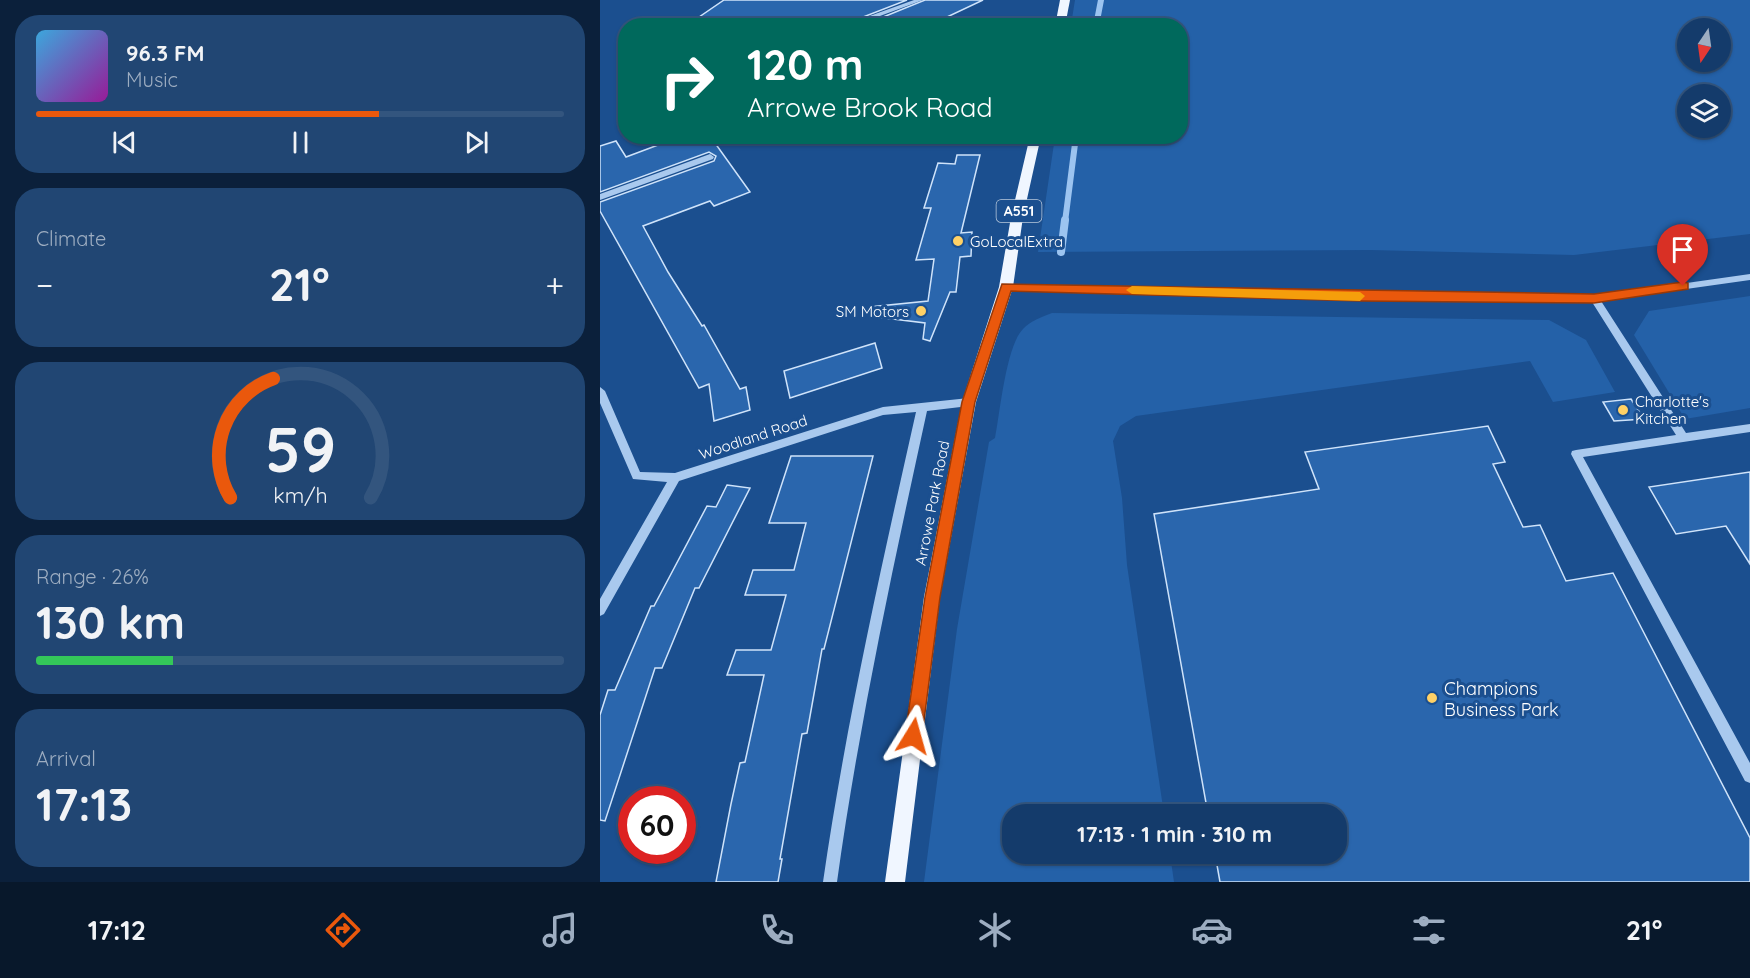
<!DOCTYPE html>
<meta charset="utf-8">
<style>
body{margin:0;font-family:Quicksand,sans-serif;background:#214673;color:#f1f3f6;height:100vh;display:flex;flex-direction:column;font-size:22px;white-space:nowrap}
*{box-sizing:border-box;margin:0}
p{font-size:20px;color:#9dadc1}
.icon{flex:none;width:33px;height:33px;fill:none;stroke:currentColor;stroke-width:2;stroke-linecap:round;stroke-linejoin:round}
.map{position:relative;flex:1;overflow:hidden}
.panel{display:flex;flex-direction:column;gap:15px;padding:15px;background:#0b203b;width:600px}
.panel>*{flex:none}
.banner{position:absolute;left:18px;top:18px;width:570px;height:126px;border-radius:24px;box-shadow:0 2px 4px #0004,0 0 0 2px #33557e;background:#00695c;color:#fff;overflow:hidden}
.needle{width:39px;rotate:193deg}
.controls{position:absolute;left:1077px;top:18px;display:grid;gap:12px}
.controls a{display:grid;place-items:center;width:54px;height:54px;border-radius:50%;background:#143b6b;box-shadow:0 2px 4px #0004,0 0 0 2px #33557e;font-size:30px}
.speed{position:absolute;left:18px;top:786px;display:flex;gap:12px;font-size:30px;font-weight:700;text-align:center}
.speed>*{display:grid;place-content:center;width:78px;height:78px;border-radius:50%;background:#143b6b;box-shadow:0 2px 4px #0004,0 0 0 2px #33557e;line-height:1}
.speed .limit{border:9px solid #d22;background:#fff;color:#111}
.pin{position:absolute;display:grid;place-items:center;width:51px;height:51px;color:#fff;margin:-62px -26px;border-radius:50% 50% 50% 0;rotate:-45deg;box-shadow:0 0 6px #0007}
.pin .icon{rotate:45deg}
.me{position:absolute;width:66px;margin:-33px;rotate:8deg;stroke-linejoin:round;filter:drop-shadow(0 0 4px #0008)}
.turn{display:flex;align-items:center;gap:21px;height:126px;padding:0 30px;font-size:27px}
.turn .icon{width:78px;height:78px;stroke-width:2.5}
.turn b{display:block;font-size:42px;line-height:51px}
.big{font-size:45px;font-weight:800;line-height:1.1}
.panel .widget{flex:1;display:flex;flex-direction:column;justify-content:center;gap:9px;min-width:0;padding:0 21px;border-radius:24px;background:#214673}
.panel .dial{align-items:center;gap:0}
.dial svg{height:156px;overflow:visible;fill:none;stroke:#33557e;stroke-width:7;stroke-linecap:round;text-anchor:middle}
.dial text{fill:#f1f3f6;stroke:none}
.song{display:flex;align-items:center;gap:18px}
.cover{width:72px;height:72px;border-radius:9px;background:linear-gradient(135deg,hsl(200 70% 55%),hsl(300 70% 35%))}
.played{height:6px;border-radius:3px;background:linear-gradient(90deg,#ea580c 65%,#33557e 65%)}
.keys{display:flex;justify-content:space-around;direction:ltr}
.heat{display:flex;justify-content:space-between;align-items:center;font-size:33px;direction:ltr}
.charge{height:9px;border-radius:4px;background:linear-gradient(90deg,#34c759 26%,#33557e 0)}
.trip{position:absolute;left:402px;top:804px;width:345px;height:60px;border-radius:24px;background:#143b6b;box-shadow:0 2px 4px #0004,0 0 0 2px #33557e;font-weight:800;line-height:60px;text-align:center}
.dock{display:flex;height:96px;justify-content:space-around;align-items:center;background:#08182b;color:#9dadc1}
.dock .icon{width:42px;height:42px}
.dock .current{color:#ea580c}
.dock b{font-size:27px;color:#f1f3f6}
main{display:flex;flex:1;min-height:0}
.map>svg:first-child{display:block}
.green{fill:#2461a8;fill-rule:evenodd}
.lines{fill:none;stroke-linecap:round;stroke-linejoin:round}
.stream-far1{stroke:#9cc4f0;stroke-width:6}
.stream{stroke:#9cc4f0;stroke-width:8}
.building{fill:#2a66ad;stroke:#cfe3fa;stroke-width:1.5}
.minor{fill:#a9c9ee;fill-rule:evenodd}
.major{fill:#f0f6ff;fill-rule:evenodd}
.route{fill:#ea580c;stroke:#983908;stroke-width:1.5}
.slow{fill:#f59e0b}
.poi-dot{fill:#ffd166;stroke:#1b4f8f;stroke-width:2}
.labels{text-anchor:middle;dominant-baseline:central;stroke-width:6;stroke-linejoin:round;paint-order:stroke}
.shield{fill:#1b4f8f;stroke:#bbcadd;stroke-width:1.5}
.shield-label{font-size:14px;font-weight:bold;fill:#fff}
.poi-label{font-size:15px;fill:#fff;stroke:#1b4f8f;text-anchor:start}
.street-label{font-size:15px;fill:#fff;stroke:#1b4f8f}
.near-poi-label{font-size:18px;fill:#fff;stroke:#1b4f8f;text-anchor:start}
</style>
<main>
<section class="panel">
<div class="widget">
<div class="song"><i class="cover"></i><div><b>96.3 FM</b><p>Music</p></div></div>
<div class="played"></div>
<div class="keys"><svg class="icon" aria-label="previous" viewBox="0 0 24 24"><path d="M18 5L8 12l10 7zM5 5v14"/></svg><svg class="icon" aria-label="pause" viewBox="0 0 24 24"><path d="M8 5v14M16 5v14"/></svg><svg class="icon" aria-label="next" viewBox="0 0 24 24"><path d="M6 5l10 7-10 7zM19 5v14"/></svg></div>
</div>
<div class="widget"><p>Climate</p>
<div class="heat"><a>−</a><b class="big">21°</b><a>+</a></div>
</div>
<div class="widget dial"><svg viewBox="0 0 100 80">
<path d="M14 69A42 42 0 1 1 86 69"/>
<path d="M14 69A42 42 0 0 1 36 8" stroke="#ea580c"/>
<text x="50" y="56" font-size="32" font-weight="700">59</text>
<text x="50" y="72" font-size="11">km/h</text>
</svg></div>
<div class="widget"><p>Range · 26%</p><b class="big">130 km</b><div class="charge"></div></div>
<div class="widget"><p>Arrival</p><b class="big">17:13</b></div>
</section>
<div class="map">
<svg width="1150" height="882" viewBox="0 0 1150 882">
<rect width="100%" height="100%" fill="#1b4f8f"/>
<g class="green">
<path d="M475 0H1150V234L974 255 771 250 438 252 455 137 580 136V26L471 25ZM1120 28V62H1088V28ZM1088 94H1120V128H1088Z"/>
<polygon points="1150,296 1150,408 1085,419 1034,335 1049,311"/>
<path d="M452 313 949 320 986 340 1015 392 953 402 930 361 536 416 520 426 513 441 522 498 527 565 564 814H412V854H570L574 882H324L357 629 389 442 395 438C400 413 406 346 423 329 430 321 442 317 452 313Z"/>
</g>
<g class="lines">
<g class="stream-far1">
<polyline points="496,26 501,0"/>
<polyline points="465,222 476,136"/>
</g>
<polyline class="stream" points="461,252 465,220"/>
</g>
<g class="building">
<polygon points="124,0 307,0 240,26 86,26"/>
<polygon points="325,0 383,0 328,26 261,26"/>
<polygon points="82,136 110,136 150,192 114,206 110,201 43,226 68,272 102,326 104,325 140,389 146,387 150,410 114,421 109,384 99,388 0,211 0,202 114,161 116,156 109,152 0,192 0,146 16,141 26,157"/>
<polygon points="357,155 380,155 361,233 372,232 371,256 360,257 356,292 350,292 330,341 323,339 325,323 269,316 269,307 328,301 334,259 316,260 331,208 324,208 338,163 355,164"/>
<polygon points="275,343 282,368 190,398 184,371"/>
<polygon points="1031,399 1044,419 1014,421 1003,402"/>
<polygon points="888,426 905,462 893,464 923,527 940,525 966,581 1013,573 1150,838 1150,882 620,882 615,854 736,854 736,814 608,814 554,514 719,489 705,452"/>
<polygon points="191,456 273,456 224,649 222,649 207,733 202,734 180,859 182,859 178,882 116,882 131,804 140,763 145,762 164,675 127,675 136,650 171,650 186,595 145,595 153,570 194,570 206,523 169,523"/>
<polygon points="1150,472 1150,564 1126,526 1076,534 1049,487"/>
<polygon points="127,485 150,488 99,588 95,588 62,668 55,668 5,821 0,820 0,715 8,690 15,690 51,606 54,606 107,506 116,507"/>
</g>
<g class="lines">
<g class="minor">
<polygon points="314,0 323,0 253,26 242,26"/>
<polygon points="110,154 114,157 113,159 0,200 0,194"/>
<polygon points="1150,274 1150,280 1001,301 1086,433 1150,424 1150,432 983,457 1150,763 1150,783 1145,781 971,454 972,451 976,450 1076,435 992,302 762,299 406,290 401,287 406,284 762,293 995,296"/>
<path d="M0 387 5 391 40 472 75 473 283 407 369 398 373 399 374 402 373 405 369 406 327 411C293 567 259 723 237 882H223C246 723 281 568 316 412L283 415 79 481 4 614 0 616V599L67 482 33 479 0 403Z"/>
</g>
<g class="major">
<polygon points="460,0 470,0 465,26 455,26"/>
<polygon points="430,136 441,136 423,217 413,287 376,402 340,597 305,882 285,882 324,597 362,402 399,287 411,217"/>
</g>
</g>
<polygon class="route" points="1083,282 1088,283 1088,289 994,303 762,301 411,291 375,402 340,597 322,736 319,742 313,744 307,742 305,736 325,597 362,402 402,284 994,294"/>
<polygon class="slow" points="532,286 760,292 765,296 760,301 532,294 526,290"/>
<g class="poi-dot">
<circle cx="358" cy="241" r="6"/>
<circle cx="321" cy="311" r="6"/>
<circle cx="1023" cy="410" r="6"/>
<circle cx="832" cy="698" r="6"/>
</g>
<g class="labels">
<rect class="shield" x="396.5" y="200" width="45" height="22" rx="4.5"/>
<g class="shield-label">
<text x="419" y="211">A551</text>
</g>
<g class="poi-label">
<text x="370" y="241">GoLocalExtra</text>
<text x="309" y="311" text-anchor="end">SM Motors</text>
<text x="1035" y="401">Charlotte's<tspan x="1035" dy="17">Kitchen</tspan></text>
</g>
<g class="street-label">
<text transform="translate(153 437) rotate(-18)">Woodland Road</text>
<text transform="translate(332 503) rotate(-79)">Arrowe Park Road</text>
</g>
<g class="near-poi-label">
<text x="844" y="688">Champions<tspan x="844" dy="21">Business Park</tspan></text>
</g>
</g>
</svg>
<div class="controls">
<a><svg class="needle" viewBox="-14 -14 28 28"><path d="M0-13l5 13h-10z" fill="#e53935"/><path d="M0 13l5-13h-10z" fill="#9dadc1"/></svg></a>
<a><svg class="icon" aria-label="layers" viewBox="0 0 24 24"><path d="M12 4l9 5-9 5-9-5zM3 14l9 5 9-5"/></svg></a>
</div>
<div class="speed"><div class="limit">60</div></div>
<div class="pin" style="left:1083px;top:286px;background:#d93025"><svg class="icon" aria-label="arrive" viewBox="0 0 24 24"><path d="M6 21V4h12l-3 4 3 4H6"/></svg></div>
<svg class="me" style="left:313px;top:736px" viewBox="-20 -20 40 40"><path d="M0-17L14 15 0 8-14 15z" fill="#ea580c" stroke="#fff" stroke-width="4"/></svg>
<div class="trip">17:13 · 1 min · 310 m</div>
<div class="banner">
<div class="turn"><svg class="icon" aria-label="right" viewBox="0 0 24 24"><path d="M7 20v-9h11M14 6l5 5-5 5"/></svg><div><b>120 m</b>Arrowe Brook Road</div></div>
</div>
</div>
</main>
<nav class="dock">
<b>17:12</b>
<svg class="icon current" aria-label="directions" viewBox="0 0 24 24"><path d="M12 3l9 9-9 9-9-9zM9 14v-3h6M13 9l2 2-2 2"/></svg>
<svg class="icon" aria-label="music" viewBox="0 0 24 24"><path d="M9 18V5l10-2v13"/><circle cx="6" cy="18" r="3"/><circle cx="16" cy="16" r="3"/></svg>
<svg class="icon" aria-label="phone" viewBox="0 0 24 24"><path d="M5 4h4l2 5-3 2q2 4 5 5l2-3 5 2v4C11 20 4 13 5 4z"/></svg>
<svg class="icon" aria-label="climate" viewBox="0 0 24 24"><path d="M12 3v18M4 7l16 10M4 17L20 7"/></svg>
<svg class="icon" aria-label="car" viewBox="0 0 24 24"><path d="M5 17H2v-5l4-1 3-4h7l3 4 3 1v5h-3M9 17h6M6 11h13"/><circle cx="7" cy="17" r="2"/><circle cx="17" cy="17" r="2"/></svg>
<svg class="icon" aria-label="filters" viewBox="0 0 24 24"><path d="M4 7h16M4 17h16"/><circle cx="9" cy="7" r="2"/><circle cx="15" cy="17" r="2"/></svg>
<b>21°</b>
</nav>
